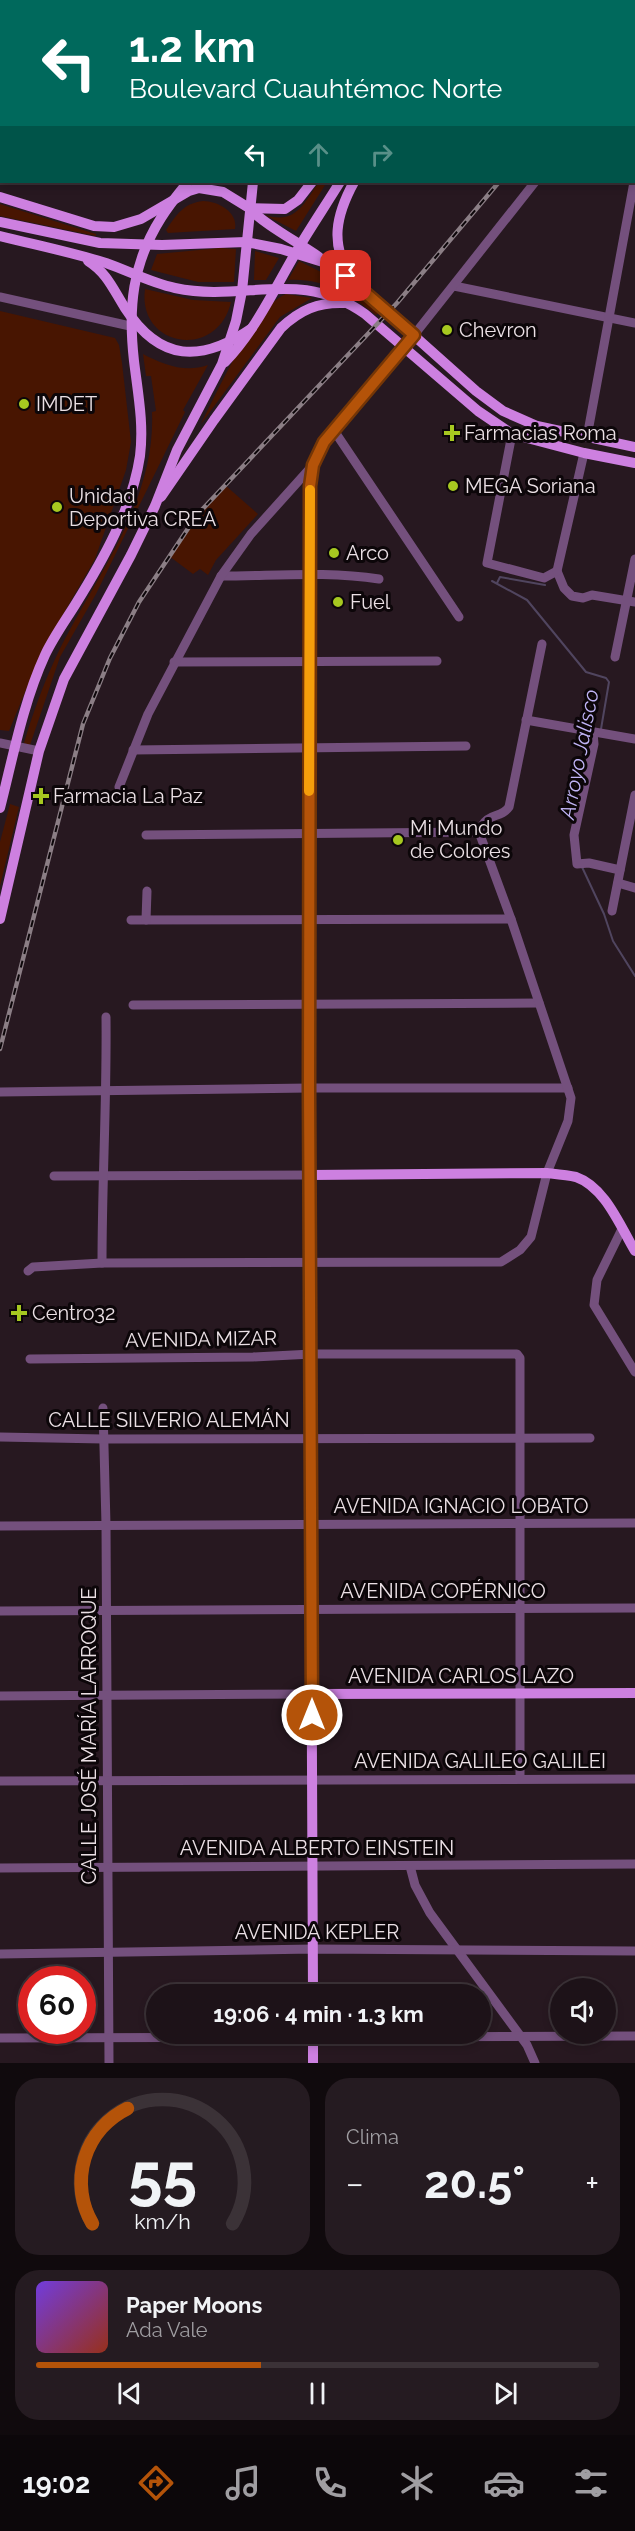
<!DOCTYPE html>
<html lang="es">
<meta charset="utf-8">
<style>
body{margin:0;font-family:Raleway,sans-serif;background:#251b21;color:#f1f3f6;height:100vh;display:flex;flex-direction:column;font-size:22px;white-space:nowrap}
*{box-sizing:border-box;margin:0}
p{font-size:20px;color:#a09ea2}
.icon{flex:none;width:33px;height:33px;fill:none;stroke:currentColor;stroke-width:2;stroke-linecap:round;stroke-linejoin:round}
.map{position:relative;height:2063px;overflow:hidden}
.side{display:flex;flex-direction:column;gap:15px;padding:15px;background:#100a0d;flex:1}
.side>*{flex:none}
.top-card{position:absolute;left:0px;top:0px;width:636px;height:183px;box-shadow:0 3px 9px #0003,0 0 0 2px #3b3237;background:#00695c;color:#fff;overflow:hidden}
.buttons{position:absolute;left:550px;top:1978px;display:grid;gap:12px}
.buttons a{display:grid;place-items:center;width:66px;height:66px;border-radius:50%;background:#1d1218;box-shadow:0 3px 9px #0003,0 0 0 2px #3b3237;font-size:30px}
.speed{position:absolute;left:18px;top:1966px;display:flex;gap:12px;font-size:30px;font-weight:700;text-align:center}
.speed>*{display:grid;place-content:center;width:78px;height:78px;border-radius:50%;background:#1d1218;box-shadow:0 3px 9px #0003,0 0 0 2px #3b3237;line-height:1}
.speed .limit{border:9px solid #d22;background:#fff;color:#111}
.pin{position:absolute;display:grid;place-items:center;width:51px;height:51px;color:#fff;margin:-26px;border-radius:12px;box-shadow:0 3px 9px #0006}
.me{position:absolute;width:66px;margin:-33px;rotate:0deg;stroke-linejoin:round;filter:drop-shadow(0 0 4px #0008)}
.turn{display:flex;align-items:center;gap:21px;height:126px;padding:0 30px;font-size:27px}
.turn .icon{width:78px;height:78px;stroke-width:2.5}
.turn b{display:block;font-size:42px;line-height:51px}
.lanes{display:flex;align-items:center;height:57px;padding:0 30px;background:#0003;justify-content:center;gap:30px;direction:ltr}
.lanes .off{opacity:.35}
.big{font-size:45px;font-weight:700;line-height:1.1}
.side .card{flex:1;display:flex;flex-direction:column;justify-content:center;gap:9px;min-width:0;padding:0 21px;border-radius:24px;background:#251b21}
.side .dial{align-items:center;gap:0}
.dial svg{height:156px;overflow:visible;fill:none;stroke:#3b3237;stroke-width:7;stroke-linecap:round;text-anchor:middle}
.dial text{fill:#f1f3f6;stroke:none}
.song{display:flex;align-items:center;gap:18px}
.cover{width:72px;height:72px;border-radius:9px;background:linear-gradient(135deg,hsl(260 70% 55%),hsl(10 70% 35%))}
.played{height:6px;border-radius:3px;background:linear-gradient(90deg,#b45309 40%,#3b3237 40%)}
.keys{display:flex;justify-content:space-around;direction:ltr}
.heat{display:flex;justify-content:space-between;align-items:center;font-size:33px;direction:ltr}
.side .tiles{flex:1;display:grid;gap:15px;grid-template-columns:1fr 1fr}
.card:last-child{grid-column:span 2}
.trip{position:absolute;left:146px;top:1984px;width:345px;height:60px;border-radius:30px;background:#1d1218;box-shadow:0 3px 9px #0003,0 0 0 2px #3b3237;font-weight:700;line-height:60px;text-align:center}
.tab-bar{display:flex;height:96px;justify-content:space-around;align-items:center;background:#0c070a;color:#a09ea2}
.tab-bar .icon{width:42px;height:42px}
.tab-bar .on{color:#b45309}
.tab-bar b{font-size:27px;color:#f1f3f6}
.map>svg:first-child{display:block}
.green{fill:#481501}
.lines{fill:none;stroke-linecap:round;stroke-linejoin:round}
.stream{stroke:#50455f;stroke-width:2}
.minor{stroke:#74507d;stroke-width:9}
.major{stroke:#cd80e0;stroke-width:10}
.highway{stroke:#e79df9;stroke-width:14}
.rail-casing{stroke:#8b7e85;stroke-width:4.5}
.rail{stroke:#0c0609;stroke-width:2;stroke-dasharray:7;stroke-linecap:butt}
.route-casing{stroke:#753606;stroke-width:15}
.route{stroke:#b45309;stroke-width:10}
.slow{stroke:#f59e0b;stroke-width:10}
.poi-dot{fill:#a6c820;stroke:#0c0609;stroke-width:2}
.labels{text-anchor:middle;dominant-baseline:central;stroke-width:6;stroke-linejoin:round;paint-order:stroke}
.poi-label{font-size:20px;fill:#ebe0e5;stroke:#0c0609;text-anchor:start}
.street-label{font-size:20px;fill:#ebe0e5;stroke:#0c0609}
.water-label{font-size:21px;font-style:italic;fill:#c0b4f6;stroke:#0c0609}
</style>
<div class="map">
<svg width="635" height="2063" viewBox="0 0 635 2063">
<rect width="100%" height="100%" fill="#271820"/>
<g class="green">
<path d="M319 182H327L296 231 265 215C296 225 304 203 319 182Z"/>
<path d="M203 201C218 201 238 212 235 229L168 233 166 230C176 215 184 203 203 201Z"/>
<polygon points="0,204 96,234 96,236 0,216"/>
<polygon points="220,248 236,249 234,282 198,282 151,270 157,254"/>
<polygon points="255,251 279,258 266,280 254,280"/>
<path d="M299 261 333 278 379 312 376 315C349 294 324 278 288 280Z"/>
<path d="M145 289 193 300 231 302C217 361 137 347 145 289Z"/>
<path d="M286 294 312 298 280 317 201 424C216 394 256 305 286 294Z"/>
<polygon points="0,311 115,338 119,345 122,363 131,442 126,470 95,559 42,651 9,731 0,730"/>
<path d="M143 354C164 365 185 373 208 365L183 410 185 412 96 594 60 657 30 745 24 743C33 713 43 685 56 657 93 579 156 504 152 412L156 411 151 376H146Z"/>
<polygon points="225,485 258,514 216,560 208,575 200,569 193,574 169,556 197,515"/>
<polygon points="10,804 19,807 0,886 0,842"/>
</g>
<g class="lines">
<g class="stream">
<polyline points="492,581 527,600 586,672 606,678 609,682 601,729"/>
<polyline points="497,583 500,577 545,585"/>
<polyline points="582,867 604,914 613,941 635,976"/>
</g>
<g class="minor">
<polyline points="142,0 149,2"/>
<polyline points="634,47 635,47"/>
<polyline points="0,93 2,93"/>
<polyline points="454,286 635,323"/>
<polyline points="0,297 130,326"/>
<polyline points="414,335 535,182"/>
<polyline points="333,429 459,617"/>
<polyline points="512,434 487,563 544,578 557,571 564,588 572,596 583,598 592,595 635,602"/>
<polyline points="587,437 634,182"/>
<polyline points="557,571 584,453"/>
<path d="M221 576C274 576 327 571 379 579"/>
<polyline points="615,657 635,559"/>
<polyline points="174,662 437,661"/>
<polyline points="526,720 635,739"/>
<polyline points="593,732 594,744 574,835 577,864 589,863 620,870"/>
<polyline points="0,743 39,751"/>
<polyline points="133,750 466,746"/>
<polyline points="119,787 148,714 221,576 251,534 313,465"/>
<path d="M479 832C488 810 500 820 509 807L542 644"/>
<polyline points="146,835 479,832"/>
<polyline points="618,883 635,888"/>
<polyline points="612,911 635,795"/>
<polyline points="131,920 511,919"/>
<polyline points="146,920 147,891"/>
<polyline points="133,1005 539,1003"/>
<polyline points="0,1092 309,1088 568,1088"/>
<polyline points="54,1176 310,1175"/>
<polyline points="622,1229 597,1280 594,1305 635,1372"/>
<path d="M102 1263C102 1181 107 1099 106 1017"/>
<polyline points="28,1271 33,1267 102,1263 501,1262 520,1250 531,1237 547,1173 568,1121 571,1098 511,919 479,832"/>
<polyline points="30,1359 253,1357 312,1354 517,1354 520,1358 520,1778"/>
<polyline points="103,1408 106,1525 109,2063"/>
<polyline points="0,1437 103,1439 590,1438"/>
<polyline points="0,1526 635,1523"/>
<polyline points="0,1611 635,1608"/>
<polyline points="0,1696 312,1694"/>
<polyline points="0,1781 635,1779"/>
<polyline points="410,1866 415,1885 430,1913 527,2045 535,2063"/>
<polyline points="0,1868 635,1864"/>
<polyline points="0,1954 313,1949 635,1951"/>
<polyline points="0,2038 635,2036"/>
</g>
<g class="major">
<polyline points="10,2 10,0"/>
<polyline points="263,2 263,0"/>
<polyline points="286,2 287,0"/>
<polyline points="443,2 444,0"/>
<polyline points="451,2 452,0"/>
<polyline points="0,48 2,41"/>
<polyline points="0,197 94,226 114,227 141,219 189,191 199,188 223,192 249,208 285,209 298,200 312,182"/>
<path d="M249 208C266 226 298 242 319 257"/>
<polyline points="0,222 100,243 162,245 246,242 281,249 326,263 355,283 476,391 503,411 537,426 635,447"/>
<path d="M0 236C36 245 71 252 106 263 129 271 151 283 175 288 245 303 299 267 365 314L478 411 512 434 584 453 635 463"/>
<path d="M88 261C107 273 113 289 125 308 160 362 201 363 252 328"/>
<path d="M352 278C329 245 336 215 354 182"/>
<path d="M225 362C253 333 271 296 291 261 306 234 324 208 340 182"/>
<path d="M161 497 214 420 281 328C300 310 318 302 344 303"/>
<path d="M0 808C13 757 23 703 45 655 53 638 65 621 75 605 103 560 132 509 140 456 144 424 138 394 134 361 128 308 132 264 161 218 169 205 179 193 188 182"/>
<polyline points="0,919 39,751 64,679 131,555 155,506 177,450 222,364 236,321 242,291 253,182"/>
<path d="M310 1175 547 1173C556 1174 567 1175 576 1177 605 1187 620 1226 635 1251"/>
<polyline points="312,1694 635,1693"/>
<polyline points="313,1995 309,1088 310,486 313,465 324,442 414,335"/>
<polyline points="313,2034 313,2063"/>
</g>
<polyline class="highway" points="0,19 1,0"/>
<g class="rail-casing">
<g id="rail">
<polyline points="622,2 622,0"/>
<polyline points="0,1049 83,724 110,658 139,602 197,515 397,303 499,182"/>
</g>
</g>
<use href="#rail" class="rail"/>
</g>
<g class="lines">
<g class="route-casing">
<polyline id="route" points="312,1715 309,1088 310,486 313,465 324,442 414,335 346,276"/>
</g>
<use href="#route" class="route"/>
<polyline class="slow" points="309,791 310,490"/>
</g>
<g class="poi-dot">
<circle cx="447" cy="330" r="6"/>
<circle cx="24" cy="404" r="6"/>
<path d="M449 424h6v6h6v6h-6v6h-6v-6h-6v-6h6z"/>
<circle cx="453" cy="486" r="6"/>
<circle cx="57" cy="507" r="6"/>
<circle cx="334" cy="553" r="6"/>
<circle cx="338" cy="602" r="6"/>
<path d="M38 787h6v6h6v6h-6v6h-6v-6h-6v-6h6z"/>
<circle cx="398" cy="840" r="6"/>
<path d="M16 1304h6v6h6v6h-6v6h-6v-6h-6v-6h6z"/>
</g>
<g class="labels">
<g class="poi-label">
<text x="459" y="330">Chevron</text>
<text x="36" y="404">IMDET</text>
<text x="464" y="433">Farmacias Roma</text>
<text x="465" y="486">MEGA Soriana</text>
<text x="69" y="496">Unidad<tspan x="69" dy="23">Deportiva CREA</tspan></text>
<text x="346" y="553">Arco</text>
<text x="350" y="602">Fuel</text>
<text x="53" y="796">Farmacia La Paz</text>
<text x="410" y="828">Mi Mundo<tspan x="410" dy="23">de Colores</tspan></text>
<text x="32" y="1313">Centro32</text>
</g>
<g class="street-label">
<text transform="translate(201 1339) rotate(-1)">AVENIDA MIZAR</text>
<text x="169" y="1420">CALLE SILVERIO ALEMÁN</text>
<text x="461" y="1506">AVENIDA IGNACIO LOBATO</text>
<text x="443" y="1591">AVENIDA COPÉRNICO</text>
<text x="461" y="1676">AVENIDA CARLOS LAZO</text>
<text transform="translate(89 1736) rotate(-90)">CALLE JOSÉ MARÍA LARROQUE</text>
<text x="480" y="1761">AVENIDA GALILEO GALILEI</text>
<text x="317" y="1848">AVENIDA ALBERTO EINSTEIN</text>
<text x="317" y="1932">AVENIDA KEPLER</text>
</g>
<g class="water-label">
<text transform="translate(579 754) rotate(-79)">Arroyo Jalisco</text>
</g>
</g>
</svg>
<div class="buttons">
<a><svg class="icon" aria-label="sound" viewBox="0 0 24 24"><path d="M4 9h4l5-4v14l-5-4H4zM17 9q2 3 0 6"/></svg></a>
</div>
<div class="speed"><div class="limit">60</div></div>
<div class="pin" style="left:346px;top:276px;background:#d93025"><svg class="icon" aria-label="arrive" viewBox="0 0 24 24"><path d="M6 21V4h12l-3 4 3 4H6"/></svg></div>
<svg class="me" style="left:312px;top:1715px" viewBox="-20 -20 40 40"><circle r="17" fill="#b45309" stroke="#fff" stroke-width="3"/><path d="M0-11L8 9 0 5-8 9z" fill="#fff"/></svg>
<div class="trip">19:06 · 4 min · 1.3 km</div>
<div class="top-card">
<div class="turn"><svg class="icon" aria-label="left" viewBox="0 0 24 24"><path d="M17 20v-9H6M10 6l-5 5 5 5"/></svg><div><b>1.2 km</b>Boulevard Cuauhtémoc Norte</div></div>
<div class="lanes"><svg class="icon" aria-label="left" viewBox="0 0 24 24"><path d="M17 20v-9H6M10 6l-5 5 5 5"/></svg><svg class="icon off" aria-label="ahead" viewBox="0 0 24 24"><path d="M12 20V5M6 11l6-6 6 6"/></svg><svg class="icon off" aria-label="right" viewBox="0 0 24 24"><path d="M7 20v-9h11M14 6l5 5-5 5"/></svg></div>
</div>
</div>
<section class="side">
<div class="tiles">
<div class="card dial"><svg viewBox="0 0 100 80">
<path d="M14 69A42 42 0 1 1 86 69"/>
<path d="M14 69A42 42 0 0 1 32 10" stroke="#b45309"/>
<text x="50" y="56" font-size="32" font-weight="700">55</text>
<text x="50" y="72" font-size="11">km/h</text>
</svg></div>
<div class="card"><p>Clima</p>
<div class="heat"><a>−</a><b class="big">20.5°</b><a>+</a></div>
</div>
<div class="card">
<div class="song"><i class="cover"></i><div><b>Paper Moons</b><p>Ada Vale</p></div></div>
<div class="played"></div>
<div class="keys"><svg class="icon" aria-label="previous" viewBox="0 0 24 24"><path d="M18 5L8 12l10 7zM5 5v14"/></svg><svg class="icon" aria-label="pause" viewBox="0 0 24 24"><path d="M8 5v14M16 5v14"/></svg><svg class="icon" aria-label="next" viewBox="0 0 24 24"><path d="M6 5l10 7-10 7zM19 5v14"/></svg></div>
</div>
</div>
</section>
<nav class="tab-bar">
<b>19:02</b>
<svg class="icon on" aria-label="directions" viewBox="0 0 24 24"><path d="M12 3l9 9-9 9-9-9zM9 14v-3h6M13 9l2 2-2 2"/></svg>
<svg class="icon" aria-label="music" viewBox="0 0 24 24"><path d="M9 18V5l10-2v13"/><circle cx="6" cy="18" r="3"/><circle cx="16" cy="16" r="3"/></svg>
<svg class="icon" aria-label="phone" viewBox="0 0 24 24"><path d="M5 4h4l2 5-3 2q2 4 5 5l2-3 5 2v4C11 20 4 13 5 4z"/></svg>
<svg class="icon" aria-label="climate" viewBox="0 0 24 24"><path d="M12 3v18M4 7l16 10M4 17L20 7"/></svg>
<svg class="icon" aria-label="car" viewBox="0 0 24 24"><path d="M5 17H2v-5l4-1 3-4h7l3 4 3 1v5h-3M9 17h6M6 11h13"/><circle cx="7" cy="17" r="2"/><circle cx="17" cy="17" r="2"/></svg>
<svg class="icon" aria-label="filters" viewBox="0 0 24 24"><path d="M4 7h16M4 17h16"/><circle cx="9" cy="7" r="2"/><circle cx="15" cy="17" r="2"/></svg>
</nav>
